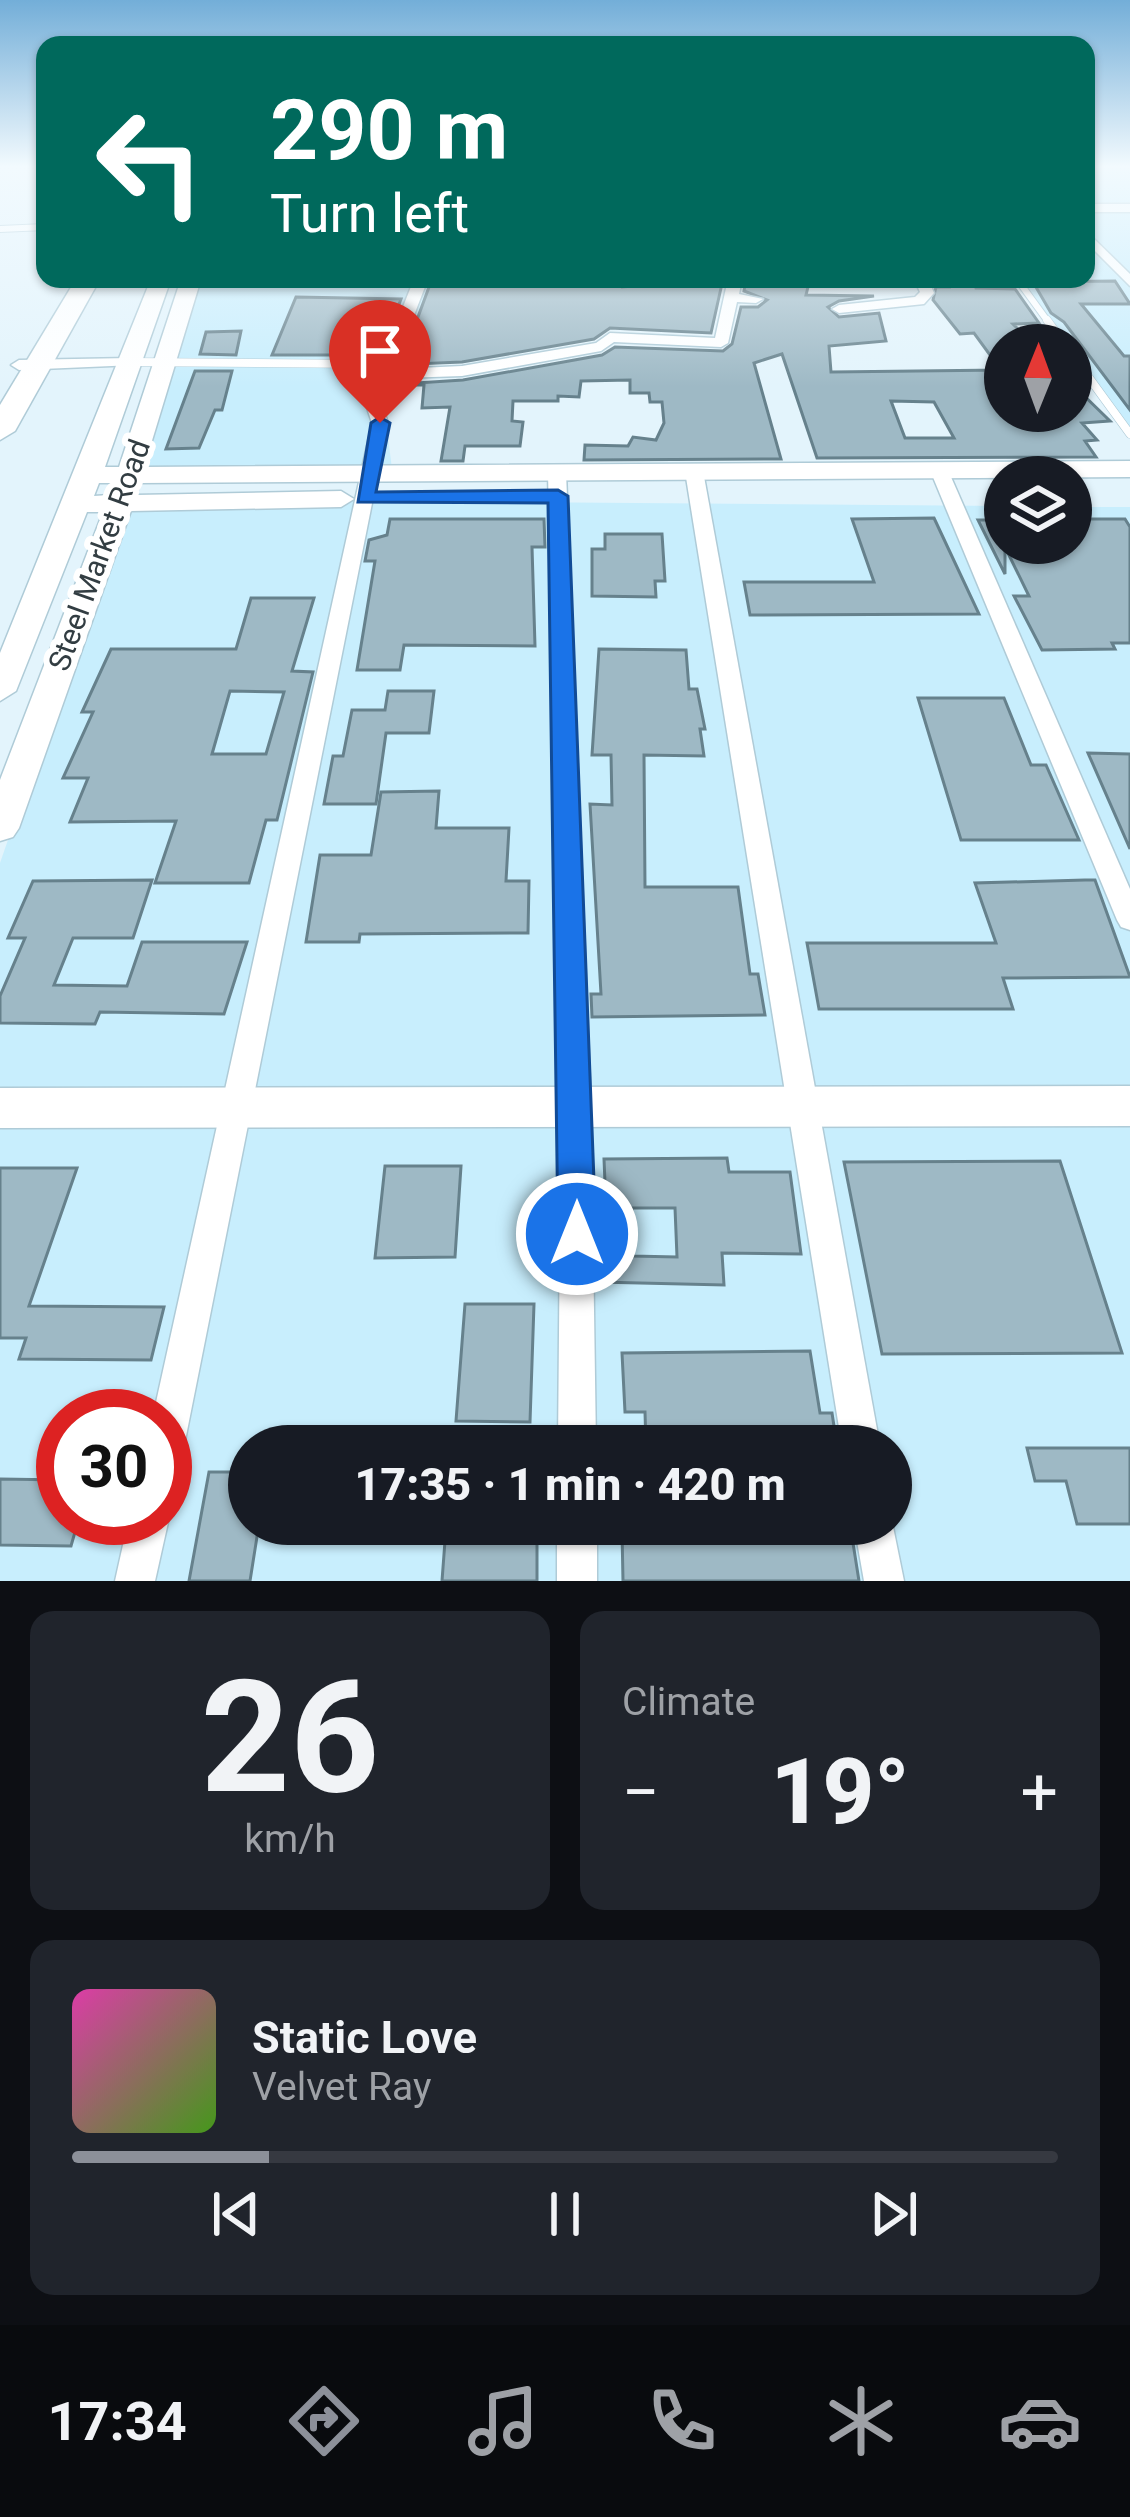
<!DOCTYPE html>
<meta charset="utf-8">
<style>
body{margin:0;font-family:Roboto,sans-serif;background:#20242c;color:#f1f3f6;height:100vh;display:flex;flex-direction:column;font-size:45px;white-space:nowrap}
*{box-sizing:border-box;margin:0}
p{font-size:39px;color:#9ea1a6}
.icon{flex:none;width:66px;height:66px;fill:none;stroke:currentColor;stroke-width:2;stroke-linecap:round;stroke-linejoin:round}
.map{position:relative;height:1581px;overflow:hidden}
.panel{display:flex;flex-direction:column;gap:30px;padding:30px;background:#0d0f14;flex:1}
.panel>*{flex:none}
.hud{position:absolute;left:36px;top:36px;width:1059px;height:252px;border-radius:24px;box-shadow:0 3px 9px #0004;background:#00695c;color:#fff;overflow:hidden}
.needle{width:78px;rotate:1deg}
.controls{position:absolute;left:984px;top:324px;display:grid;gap:24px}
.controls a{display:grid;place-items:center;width:108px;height:108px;border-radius:50%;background:#171b24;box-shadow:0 3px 9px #0004;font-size:60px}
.speed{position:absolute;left:36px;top:1389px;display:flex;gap:24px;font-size:60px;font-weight:700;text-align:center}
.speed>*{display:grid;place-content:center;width:156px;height:156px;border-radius:50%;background:#171b24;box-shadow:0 3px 9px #0004;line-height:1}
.speed .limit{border:18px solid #d22;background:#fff;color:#111}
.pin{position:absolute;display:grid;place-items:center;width:102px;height:102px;color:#fff;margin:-123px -51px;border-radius:50% 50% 50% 0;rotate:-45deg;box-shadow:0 0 12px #0007}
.pin .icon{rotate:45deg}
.me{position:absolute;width:132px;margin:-66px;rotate:0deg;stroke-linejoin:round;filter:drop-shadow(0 0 9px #0008)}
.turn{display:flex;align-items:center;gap:42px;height:252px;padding:0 36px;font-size:54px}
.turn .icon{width:156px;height:156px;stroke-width:2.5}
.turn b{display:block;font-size:84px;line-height:102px}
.big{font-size:90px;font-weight:800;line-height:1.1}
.panel .card{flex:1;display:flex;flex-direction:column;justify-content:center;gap:18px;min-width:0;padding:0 42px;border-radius:24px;background:#20242c}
.panel .dial{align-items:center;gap:0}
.dial b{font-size:156px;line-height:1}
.song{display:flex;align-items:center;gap:36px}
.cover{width:144px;height:144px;border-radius:18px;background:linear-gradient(135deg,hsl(320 70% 55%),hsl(100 70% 35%))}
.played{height:12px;border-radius:6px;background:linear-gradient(90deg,#8c9099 20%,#363941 20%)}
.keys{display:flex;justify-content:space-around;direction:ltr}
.heat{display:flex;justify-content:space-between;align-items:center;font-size:66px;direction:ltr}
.panel .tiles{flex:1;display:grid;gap:30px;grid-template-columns:1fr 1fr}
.card:last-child{grid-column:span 2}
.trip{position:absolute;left:228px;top:1425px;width:684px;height:120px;border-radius:60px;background:#171b24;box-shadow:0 3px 9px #0004;font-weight:800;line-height:120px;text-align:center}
.dock{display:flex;height:192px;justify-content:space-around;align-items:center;background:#090b0e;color:#9ea1a6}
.dock .icon{width:84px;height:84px}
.dock .current{color:#8c9099}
.dock b{font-size:54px;color:#f1f3f6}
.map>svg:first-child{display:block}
.built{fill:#c8eefd;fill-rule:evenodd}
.building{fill:#9eb9c5;stroke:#66818c;stroke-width:3;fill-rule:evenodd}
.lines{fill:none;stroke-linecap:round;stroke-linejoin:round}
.lane-far1-casing{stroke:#afcbd7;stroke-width:8}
.lane-casing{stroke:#afcbd7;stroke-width:9}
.street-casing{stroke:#afcbd7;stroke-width:3}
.secondary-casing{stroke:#afcbd7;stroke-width:3}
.highway-casing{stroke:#afcbd7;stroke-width:3}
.lane-far1{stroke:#fff;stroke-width:6}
.lane{stroke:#fff;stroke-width:8}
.street{fill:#fff;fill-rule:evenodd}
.secondary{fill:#fff;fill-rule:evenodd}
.highway{fill:#fff;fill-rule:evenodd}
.route{fill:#1a73e8;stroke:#114b97;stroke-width:3}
.labels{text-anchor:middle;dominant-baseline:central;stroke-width:12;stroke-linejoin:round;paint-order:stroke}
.far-street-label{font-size:30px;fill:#323d42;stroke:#fff}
</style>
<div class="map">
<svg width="1130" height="1581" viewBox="0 0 1130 1581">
<rect width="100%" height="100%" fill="#e3f4fc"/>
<g class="built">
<polygon points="1086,166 1130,166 1130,438 1071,358 1071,345 1062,345 1013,279 1086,279"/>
<polygon points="198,279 437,279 381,381 393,477 134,475"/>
<path d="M126 499 1005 506V543H1071V507H1130V1581H0V863ZM63 1416H165V1518H63ZM249 1446H891V1524H249Z"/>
</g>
<g class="building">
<polygon points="432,279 618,279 622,287 723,279 711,333 610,328 594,339 462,362 391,365 415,325"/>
<path d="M746 279H810L806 295 874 296 839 301 828 307 839 317 879 313 886 341 829 346 831 372 1001 370 974 333 960 334 933 300 936 287H949L946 279 974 281 976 288 1015 289 1039 323 1013 324 1028 339 1005 345V411L1028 416 1071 412V383L1110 421 1082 423 1097 440 1085 441 1096 457 817 458 782 354 754 363 781 459 584 460 585 445 628 446 633 437 656 440 664 423 662 402H650L649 393H630V380L581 381 579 397 558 396V401H513L512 421 523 422 520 446H465L463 461H441L450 407 422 408 424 385H385L463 380 602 355 615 347 723 351 732 344 741 307H758L767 300 744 291ZM891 401 934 402 954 438H905Z"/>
<polygon points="1115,281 1130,304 1081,304 1124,356 1130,356 1130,410 1064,322 1051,313 1033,282"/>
<polygon points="296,297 401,299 393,320 366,355 272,355"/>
<polygon points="241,331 236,355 200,354 206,332"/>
<polygon points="195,371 232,371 222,410 215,410 199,448 166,449"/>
<polygon points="934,518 979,614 750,615 744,582 874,582 852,519"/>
<polygon points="390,519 544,519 545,547 532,547 535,646 404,645 400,670 357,670 375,561 365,561 369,540 387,535"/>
<polygon points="1080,519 1125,519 1130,527 1130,643 1112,643 1115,649 1042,650 1014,596 1029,596 1005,547 1005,574 978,520 1005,520 1005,543 1071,543 1071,528 1086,528"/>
<polygon points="605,534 662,534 665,581 655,581 656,597 592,596 592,549 605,549"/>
<path d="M251 598H314L292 671 313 672 277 820H266L249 883H155L176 821 70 822 88 778H63L93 712H82L111 649H236ZM230 691 284 692 266 754H212Z"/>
<polygon points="599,649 686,650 689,689 697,689 705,729 700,729 704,756 644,755 645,887 738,887 750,974 758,974 765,1015 592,1017 591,994 601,994 590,804 612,805 611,755 592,755"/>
<polygon points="388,691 434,691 429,733 386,733 376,804 324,804 333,756 343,756 352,710 385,710"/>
<polygon points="918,698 1004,698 1031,765 1046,765 1079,840 961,840"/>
<polygon points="1088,753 1130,754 1130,849"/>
<polygon points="439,791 436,828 509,828 506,881 529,881 528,933 360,934 359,942 306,942 320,855 371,855 381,792"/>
<polygon points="152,880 133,938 73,938 54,985 127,986 142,942 247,942 224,1014 100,1012 95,1024 0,1023 0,996 25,938 8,938 33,881"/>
<polygon points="1085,880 1095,880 1130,977 1003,978 1013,1009 819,1009 807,943 996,943 975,883"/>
<path d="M727 1158 729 1172H790L801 1254 722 1253 724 1285 598 1282 597 1230H607L604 1159ZM632 1208H675L677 1257 632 1256Z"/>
<polygon points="1060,1161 1122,1353 882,1354 844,1162"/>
<polygon points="385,1166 461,1166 455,1257 375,1258"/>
<polygon points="0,1168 77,1168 29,1306 164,1307 151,1360 19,1359 26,1338 0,1338"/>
<polygon points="465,1304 534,1304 530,1422 456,1421"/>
<polygon points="810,1351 820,1413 832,1413 837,1446 646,1446 645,1412 625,1412 622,1353"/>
<polygon points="1027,1448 1130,1448 1130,1524 1077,1524 1066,1481 1035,1481"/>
<polygon points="209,1472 249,1472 249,1524 259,1524 250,1581 189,1581"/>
<polygon points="0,1479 63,1480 63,1518 79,1518 71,1546 0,1545"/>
<polygon points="773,1524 850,1524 859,1581 623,1581 622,1530 773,1533"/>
<polygon points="445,1541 537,1541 537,1581 442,1581"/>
</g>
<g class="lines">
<g class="lane-far1-casing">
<g id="lane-far1">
<polyline points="0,229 45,227"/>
<polyline points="1017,279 1049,323"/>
</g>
</g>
<g class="lane-casing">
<g id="lane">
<polyline points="1047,320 1065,345"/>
<polyline points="1071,353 1130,434"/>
<polyline points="130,362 370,364"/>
</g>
</g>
<g class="street-casing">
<g id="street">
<rect x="1086" y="204" width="44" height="8"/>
<polygon points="1086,231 1130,274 1130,286 1086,242"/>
<polygon points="414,279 428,279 411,323 376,370 462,366 596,343 610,333 715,338 728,279 742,279 739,294 763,299 756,303 737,302 728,343 721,347 614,342 601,351 462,376 373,379 388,423 184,1446 178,1459 165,1465 165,1416 153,1416 372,423 356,375 397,322"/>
<polygon points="914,279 928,279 934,293 924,304 839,313 832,309 839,305 915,297 920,292"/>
<polygon points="130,358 135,359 135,365 19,370 11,365 19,360"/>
<polygon points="939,465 948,470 1130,889 1130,930 1121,927 1117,920 930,470"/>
<polygon points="694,466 703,471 880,1446 842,1446 685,471"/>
<polygon points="557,467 566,472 591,1107 596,1446 558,1446 561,1107 548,472"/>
<polygon points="165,1509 169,1518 155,1581 115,1581 129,1518 165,1518"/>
<polygon points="891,1517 904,1581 864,1581 854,1524 891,1524"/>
<rect x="557" y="1524" width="40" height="57"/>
</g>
</g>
<g class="secondary-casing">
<g id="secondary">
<path d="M151 279H171L105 467H119L181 279H201L144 467 1130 461V477L140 483 136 495 341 491 354 499 341 507 131 511 19 828 13 837 0 841V780L103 512H87L16 691 0 701V653ZM99 483H113L109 495 94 496Z"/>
<polygon points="1130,1086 1130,1126 0,1128 0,1088"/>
</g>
</g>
<g class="highway-casing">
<polygon id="highway" points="76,279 100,279 15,431 0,440 0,405"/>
</g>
<use href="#lane-far1" class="lane-far1"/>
<use href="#lane" class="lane"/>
<use href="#street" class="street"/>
<use href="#secondary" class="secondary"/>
<use href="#highway" class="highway"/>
</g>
<linearGradient id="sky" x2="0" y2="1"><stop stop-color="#73aed8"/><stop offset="0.43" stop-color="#f2fafe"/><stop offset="1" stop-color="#f2fafe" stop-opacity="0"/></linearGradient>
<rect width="1130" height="387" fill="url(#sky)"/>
<polygon class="route" points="380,417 390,423 376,492 558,490 568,496 596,1234 590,1247 577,1252 563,1247 558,1234 548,503 358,502 371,423"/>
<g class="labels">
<g class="far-street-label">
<text transform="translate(99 555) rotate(-70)">Steel Market Road</text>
</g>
</g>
</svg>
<div class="controls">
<a><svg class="needle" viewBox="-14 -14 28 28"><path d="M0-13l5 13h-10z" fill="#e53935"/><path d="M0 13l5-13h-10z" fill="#9ea1a6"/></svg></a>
<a><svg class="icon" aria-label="layers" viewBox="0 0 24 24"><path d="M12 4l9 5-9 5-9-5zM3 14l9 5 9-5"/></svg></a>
</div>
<div class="speed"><div class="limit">30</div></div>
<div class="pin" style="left:380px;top:423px;background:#d93025"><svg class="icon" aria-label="arrive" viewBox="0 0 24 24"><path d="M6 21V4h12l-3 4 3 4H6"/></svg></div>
<svg class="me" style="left:577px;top:1234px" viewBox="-20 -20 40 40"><circle r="17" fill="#1a73e8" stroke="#fff" stroke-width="3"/><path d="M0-11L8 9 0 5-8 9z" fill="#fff"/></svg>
<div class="trip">17:35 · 1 min · 420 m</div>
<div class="hud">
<div class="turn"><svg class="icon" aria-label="left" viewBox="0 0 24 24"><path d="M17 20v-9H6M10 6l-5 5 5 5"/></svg><div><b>290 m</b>Turn left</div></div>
</div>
</div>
<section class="panel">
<div class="tiles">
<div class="card dial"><b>26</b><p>km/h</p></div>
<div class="card"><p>Climate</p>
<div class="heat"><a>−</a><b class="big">19°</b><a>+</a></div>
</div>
<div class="card">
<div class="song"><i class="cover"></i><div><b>Static Love</b><p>Velvet Ray</p></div></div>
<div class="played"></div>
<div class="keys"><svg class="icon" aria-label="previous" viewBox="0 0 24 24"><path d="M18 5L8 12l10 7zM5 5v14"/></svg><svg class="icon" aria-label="pause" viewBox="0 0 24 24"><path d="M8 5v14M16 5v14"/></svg><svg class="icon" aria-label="next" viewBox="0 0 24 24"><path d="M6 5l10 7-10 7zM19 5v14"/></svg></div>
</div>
</div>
</section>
<nav class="dock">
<b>17:34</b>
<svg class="icon current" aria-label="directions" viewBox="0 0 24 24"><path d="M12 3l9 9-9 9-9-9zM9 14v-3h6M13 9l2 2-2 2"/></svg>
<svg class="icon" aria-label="music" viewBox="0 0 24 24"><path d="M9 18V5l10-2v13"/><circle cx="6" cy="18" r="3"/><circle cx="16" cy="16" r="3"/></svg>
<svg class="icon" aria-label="phone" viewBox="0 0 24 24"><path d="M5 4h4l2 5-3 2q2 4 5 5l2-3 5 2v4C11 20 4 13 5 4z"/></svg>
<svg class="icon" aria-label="climate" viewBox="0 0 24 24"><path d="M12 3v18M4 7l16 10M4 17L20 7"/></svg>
<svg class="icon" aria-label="car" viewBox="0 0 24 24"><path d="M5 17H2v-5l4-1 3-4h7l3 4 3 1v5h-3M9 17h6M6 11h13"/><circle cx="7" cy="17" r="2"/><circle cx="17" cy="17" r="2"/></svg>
</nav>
